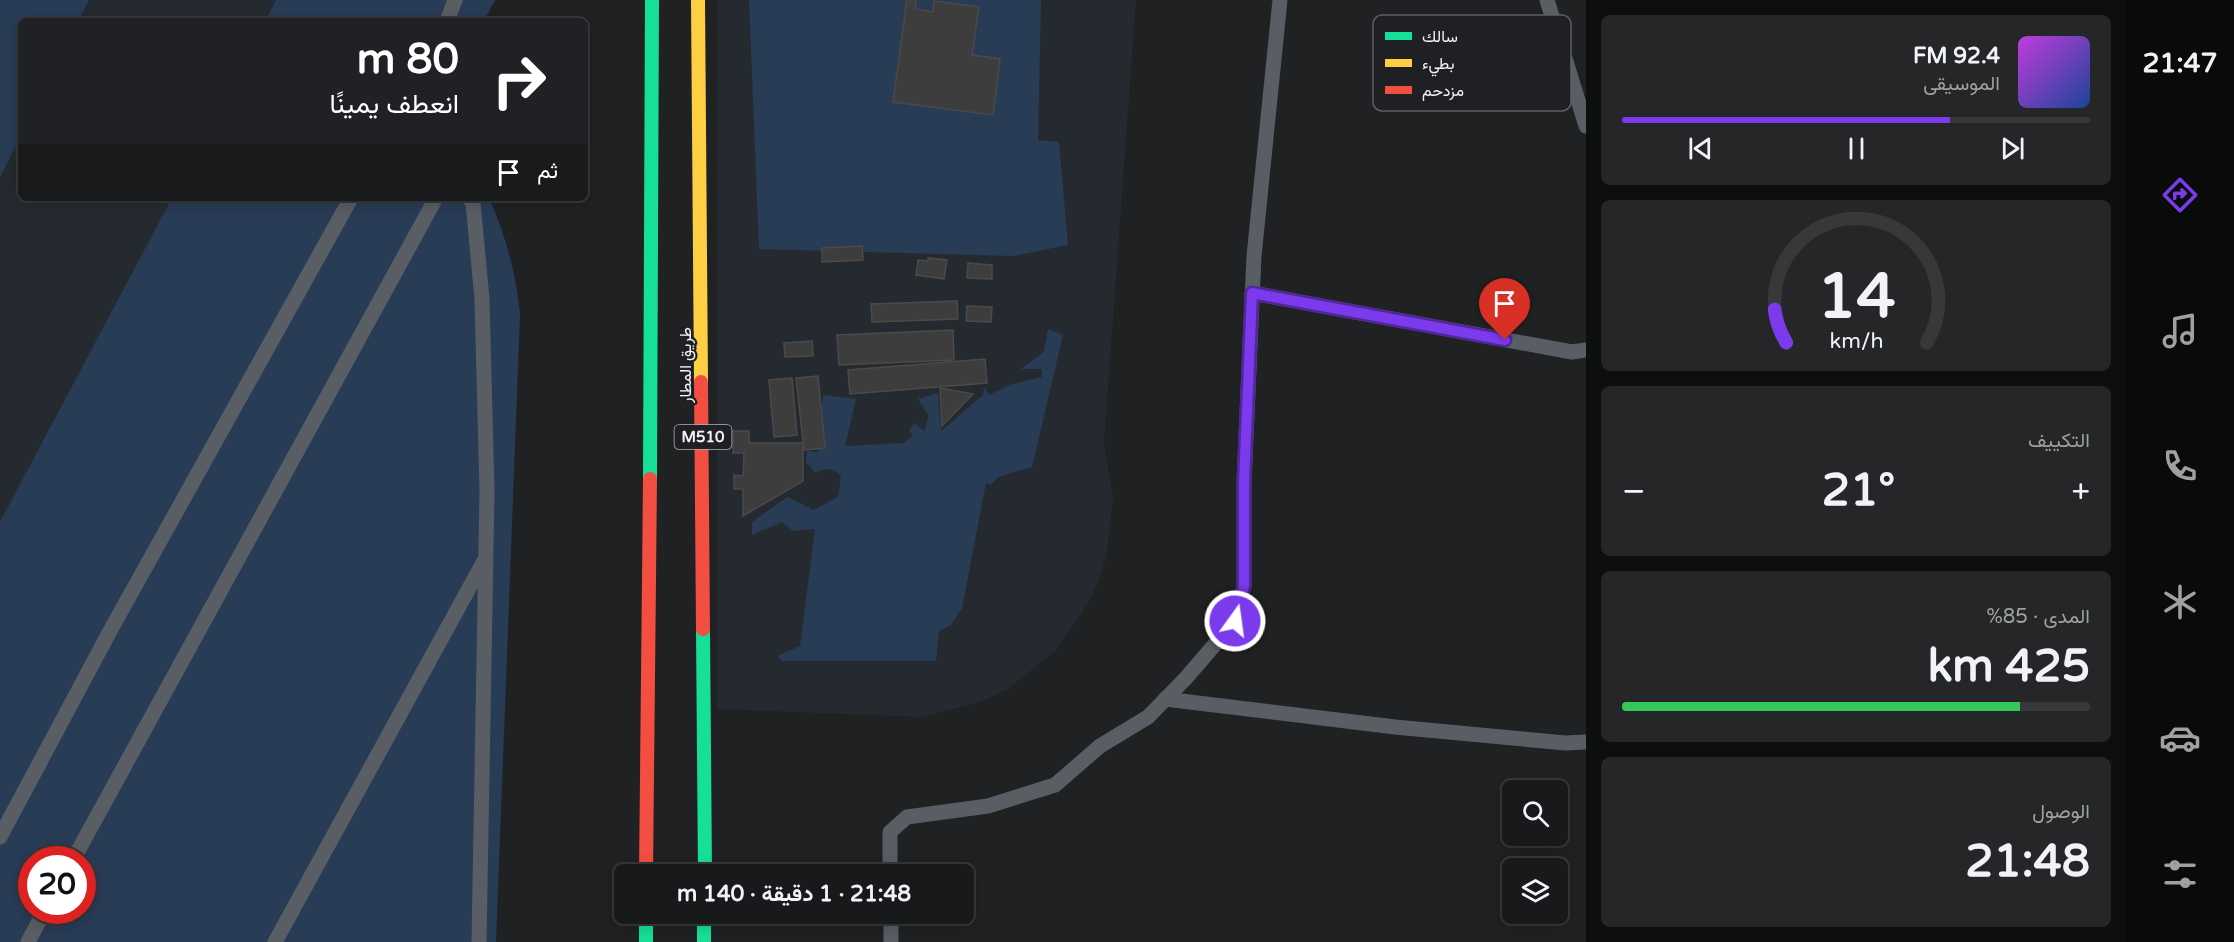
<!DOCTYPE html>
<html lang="ar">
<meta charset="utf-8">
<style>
body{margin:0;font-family:"Varela Round",Vazirmatn,sans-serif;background:#242627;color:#f1f3f6;direction:rtl;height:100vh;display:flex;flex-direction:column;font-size:22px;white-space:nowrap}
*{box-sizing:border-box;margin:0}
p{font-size:20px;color:#9ea0a2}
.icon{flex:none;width:33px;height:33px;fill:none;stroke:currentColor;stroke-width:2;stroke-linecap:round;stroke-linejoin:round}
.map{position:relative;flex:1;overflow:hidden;direction:ltr}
.drawer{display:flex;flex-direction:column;gap:15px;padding:15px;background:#0d0e0e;width:540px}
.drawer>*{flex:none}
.banner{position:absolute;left:18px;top:18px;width:570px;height:183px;border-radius:9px;box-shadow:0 3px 15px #0003,0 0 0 2px #363839;direction:rtl;background:#202124;color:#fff;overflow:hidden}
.fabs{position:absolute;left:1502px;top:780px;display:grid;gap:12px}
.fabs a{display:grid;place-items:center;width:66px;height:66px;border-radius:9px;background:#17191a;box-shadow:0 3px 15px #0003,0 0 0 2px #363839;font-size:30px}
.speed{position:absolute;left:18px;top:846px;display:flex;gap:12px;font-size:30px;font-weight:700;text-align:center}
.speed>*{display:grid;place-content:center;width:78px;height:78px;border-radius:50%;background:#17191a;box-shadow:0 3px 15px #0003,0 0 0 2px #363839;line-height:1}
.speed .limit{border:9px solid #d22;background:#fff;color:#111}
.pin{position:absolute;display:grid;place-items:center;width:51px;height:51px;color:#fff;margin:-62px -26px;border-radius:50% 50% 50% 0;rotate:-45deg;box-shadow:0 0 6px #0007}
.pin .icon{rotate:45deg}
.me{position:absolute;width:66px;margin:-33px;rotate:14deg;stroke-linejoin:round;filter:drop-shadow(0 0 4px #0008)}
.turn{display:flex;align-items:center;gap:21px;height:126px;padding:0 30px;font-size:27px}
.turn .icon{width:78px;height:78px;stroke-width:2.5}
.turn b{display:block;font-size:42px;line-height:51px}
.then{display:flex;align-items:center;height:57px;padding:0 30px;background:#0003;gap:12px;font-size:22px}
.big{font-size:45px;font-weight:700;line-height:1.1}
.drawer .card{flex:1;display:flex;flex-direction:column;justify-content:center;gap:9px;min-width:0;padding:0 21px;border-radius:9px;background:#242627}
.drawer .dial{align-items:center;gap:0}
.dial svg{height:156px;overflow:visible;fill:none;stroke:#363839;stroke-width:7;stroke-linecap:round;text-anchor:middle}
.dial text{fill:#f1f3f6;stroke:none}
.song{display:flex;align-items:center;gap:18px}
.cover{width:72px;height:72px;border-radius:9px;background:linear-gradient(135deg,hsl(290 70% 55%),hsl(220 70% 35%))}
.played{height:6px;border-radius:3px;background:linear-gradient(90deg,#7c3aed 70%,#363839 70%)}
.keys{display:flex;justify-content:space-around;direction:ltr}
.heat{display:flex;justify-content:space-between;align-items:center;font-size:33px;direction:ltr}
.charge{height:9px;border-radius:4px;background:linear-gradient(90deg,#34c759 85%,#363839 0)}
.trip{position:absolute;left:614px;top:864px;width:360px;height:60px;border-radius:9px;background:#17191a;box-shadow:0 3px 15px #0003,0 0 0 2px #363839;font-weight:700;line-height:60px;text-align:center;direction:rtl}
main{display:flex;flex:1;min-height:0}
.menu{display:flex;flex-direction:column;width:108px;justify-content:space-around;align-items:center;background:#090a0a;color:#9ea0a2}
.menu .icon{width:42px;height:42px}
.menu .selected{color:#7c3aed}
.menu b{font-size:27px;color:#f1f3f6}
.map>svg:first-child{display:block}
.built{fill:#252a31}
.green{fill:#293c56;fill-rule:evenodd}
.building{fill:#3d3d3e;stroke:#4a4a4b;stroke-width:1.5}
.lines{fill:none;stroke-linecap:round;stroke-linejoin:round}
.lane{stroke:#595e64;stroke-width:15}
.fast{stroke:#16e098;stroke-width:14}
.slow{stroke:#ffcf43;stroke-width:14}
.jam{stroke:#f24e42;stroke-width:14}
.route-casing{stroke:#51269a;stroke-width:15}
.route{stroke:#7c3aed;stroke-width:10}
.labels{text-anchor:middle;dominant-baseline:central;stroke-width:4.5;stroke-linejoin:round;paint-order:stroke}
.shield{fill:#1e2024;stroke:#b2b4b7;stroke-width:1.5}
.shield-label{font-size:15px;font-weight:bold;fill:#f2f3f6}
.street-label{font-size:16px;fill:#f2f3f6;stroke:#1e2024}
.key{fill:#1e2024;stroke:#5e5f63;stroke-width:1.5}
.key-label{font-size:16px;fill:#f2f3f6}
</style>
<main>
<nav class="menu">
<b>21:47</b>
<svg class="icon selected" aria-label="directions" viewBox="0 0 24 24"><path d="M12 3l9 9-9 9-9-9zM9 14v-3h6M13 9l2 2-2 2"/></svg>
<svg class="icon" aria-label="music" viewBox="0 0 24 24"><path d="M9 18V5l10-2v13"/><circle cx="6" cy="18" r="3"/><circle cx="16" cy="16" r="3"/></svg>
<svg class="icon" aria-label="phone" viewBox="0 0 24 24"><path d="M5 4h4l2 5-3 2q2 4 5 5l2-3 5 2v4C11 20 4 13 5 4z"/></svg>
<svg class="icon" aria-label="climate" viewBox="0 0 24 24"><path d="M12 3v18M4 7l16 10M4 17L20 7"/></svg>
<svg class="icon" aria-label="car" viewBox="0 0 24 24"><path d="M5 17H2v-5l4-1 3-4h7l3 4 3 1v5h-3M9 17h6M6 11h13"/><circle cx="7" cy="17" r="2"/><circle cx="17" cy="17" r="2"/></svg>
<svg class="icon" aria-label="filters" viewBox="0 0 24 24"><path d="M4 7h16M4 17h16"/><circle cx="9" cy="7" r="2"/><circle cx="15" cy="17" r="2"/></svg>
</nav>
<section class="drawer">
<div class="card">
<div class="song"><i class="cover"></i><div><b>92.4 FM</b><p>الموسيقى</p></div></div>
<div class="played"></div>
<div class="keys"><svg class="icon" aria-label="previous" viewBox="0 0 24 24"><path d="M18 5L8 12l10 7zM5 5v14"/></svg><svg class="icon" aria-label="pause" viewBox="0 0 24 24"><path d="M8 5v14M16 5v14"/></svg><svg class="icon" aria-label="next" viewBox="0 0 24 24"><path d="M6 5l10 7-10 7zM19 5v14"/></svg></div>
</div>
<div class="card dial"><svg viewBox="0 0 100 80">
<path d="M14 69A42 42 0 1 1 86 69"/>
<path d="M14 69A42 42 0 0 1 8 52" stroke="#7c3aed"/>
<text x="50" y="56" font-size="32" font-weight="700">14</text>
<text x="50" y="72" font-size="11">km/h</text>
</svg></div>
<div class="card"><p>التكييف</p>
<div class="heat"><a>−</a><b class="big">21°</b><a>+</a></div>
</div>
<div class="card"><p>المدى · 85%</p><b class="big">425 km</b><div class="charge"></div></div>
<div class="card"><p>الوصول</p><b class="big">21:48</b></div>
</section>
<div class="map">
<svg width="1586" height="942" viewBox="0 0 1586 942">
<rect width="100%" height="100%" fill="#1f2123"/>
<g class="built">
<polygon points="0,0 493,0 481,21 21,21 21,198 382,198 0,888"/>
<polygon points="717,0 1136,0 1104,443 1113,498 1107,553 1099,580 1087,606 1055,651 1008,689 980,702 922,717 717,709"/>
</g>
<g class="green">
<polygon points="0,0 89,0 78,21 21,21 21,135 0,177"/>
<polygon points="276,0 495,0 484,21 265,21"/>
<polygon points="749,0 1041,0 1038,140 1059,142 1068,245 1013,256 759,249"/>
<path d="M172 198H489C506 236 516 273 520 314L496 942H0V522ZM32 860H82V910H32Z"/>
<path d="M1048 329 1063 335 1032 467 998 477 992 484 986 483 962 608 951 625 939 631 936 661H783L777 656 800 646 815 529 793 531 782 522 752 535V522L787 497 813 510 838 497 841 476C831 467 826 468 815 473L806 462 807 451 818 452 823 395 856 399 845 446 904 443 913 436 909 430 915 423 924 431 929 416 918 399 938 393 941 431 983 395 984 387 989 395 1012 384 1042 377V369H1021L1044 352Z"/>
</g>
<g class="building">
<polygon points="907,0 916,0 915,9 933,12 934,1 979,7 972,55 1000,59 993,115 893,102"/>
<polygon points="862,246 863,260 822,262 822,248"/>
<polygon points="928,258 947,260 944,279 916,275 918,260 928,261"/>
<polygon points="968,263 992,265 992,279 967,278"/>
<polygon points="957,301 958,319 872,322 871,304"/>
<polygon points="967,306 992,307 991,322 966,321"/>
<polygon points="953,330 954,360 839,365 837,335"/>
<polygon points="812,341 813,356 785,357 784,343"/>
<polygon points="985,359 987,383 850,394 848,370"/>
<polygon points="818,376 825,448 804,450 796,378"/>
<polygon points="792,378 797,435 774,437 769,380"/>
<polygon points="940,388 973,394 942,426"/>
<polygon points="733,431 749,431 749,443 803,443 803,481 743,516 743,489 734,489 734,475 743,476 744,453 733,453"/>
</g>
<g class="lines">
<g class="lane">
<polyline points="1547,0 1586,126"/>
<polyline points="447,21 455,0"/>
<polyline points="469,198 473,203 482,299 487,492 479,942"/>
<polyline points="1252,293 1572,352 1586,350"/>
<polyline points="1165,699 1395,727 1565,743 1586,742"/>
<polyline points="0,837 110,631 351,198"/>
<polyline points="73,860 436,198"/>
<polyline points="890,874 890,832 907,817 988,806 1055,785 1100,746 1148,717 1186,678 1235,621 1244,586 1244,482 1254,256 1280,0"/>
<polyline points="891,914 891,942"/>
<polyline points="28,942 45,910"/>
<polyline points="275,942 484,561"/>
</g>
<g class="fast">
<polyline points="650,479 652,0"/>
<polyline points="703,629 705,874"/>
<polyline points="646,914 646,942"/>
<polyline points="704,914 704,942"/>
</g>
<polyline class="slow" points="698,0 701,382"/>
<g class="jam">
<polyline points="701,382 703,629"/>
<polyline points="646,874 650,479"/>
</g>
</g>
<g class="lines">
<g class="route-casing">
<polyline id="route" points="1235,621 1244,586 1244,482 1252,293 1505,340"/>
</g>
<use href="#route" class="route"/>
</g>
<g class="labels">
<rect class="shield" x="674.5" y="425" width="57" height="24" rx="4.5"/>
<g class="shield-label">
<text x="703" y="437">M510</text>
</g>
<g class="street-label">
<text transform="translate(686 365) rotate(-90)">طريق المطار</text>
</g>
</g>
<rect x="1373" y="15" width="198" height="96" rx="9" class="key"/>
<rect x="1385" y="32" width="27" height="8" fill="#16e098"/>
<rect x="1385" y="59" width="27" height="8" fill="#ffcf43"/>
<rect x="1385" y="86" width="27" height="8" fill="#f24e42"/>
<g class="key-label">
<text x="1422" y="42">سالك</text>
<text x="1422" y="69">بطيء</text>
<text x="1422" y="96">مزدحم</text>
</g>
</svg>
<div class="fabs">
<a><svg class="icon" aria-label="search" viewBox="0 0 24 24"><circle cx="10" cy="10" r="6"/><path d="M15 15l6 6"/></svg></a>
<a><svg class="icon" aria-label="layers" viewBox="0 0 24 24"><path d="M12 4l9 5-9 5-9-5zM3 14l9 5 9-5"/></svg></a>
</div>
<div class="speed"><div class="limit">20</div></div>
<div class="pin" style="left:1505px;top:340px;background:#d93025"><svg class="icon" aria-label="arrive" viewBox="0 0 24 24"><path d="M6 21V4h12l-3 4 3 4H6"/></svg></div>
<svg class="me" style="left:1235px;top:621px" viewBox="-20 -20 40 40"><circle r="17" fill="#7c3aed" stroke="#fff" stroke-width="3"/><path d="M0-11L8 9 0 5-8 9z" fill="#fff"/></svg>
<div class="trip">21:48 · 1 دقيقة · 140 m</div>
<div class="banner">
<div class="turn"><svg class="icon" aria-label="right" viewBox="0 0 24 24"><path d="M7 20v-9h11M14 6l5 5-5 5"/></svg><div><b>80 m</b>انعطف يمينًا</div></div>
<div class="then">ثم<svg class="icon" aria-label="arrive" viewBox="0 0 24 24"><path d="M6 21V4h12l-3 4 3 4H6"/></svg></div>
</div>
</div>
</main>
